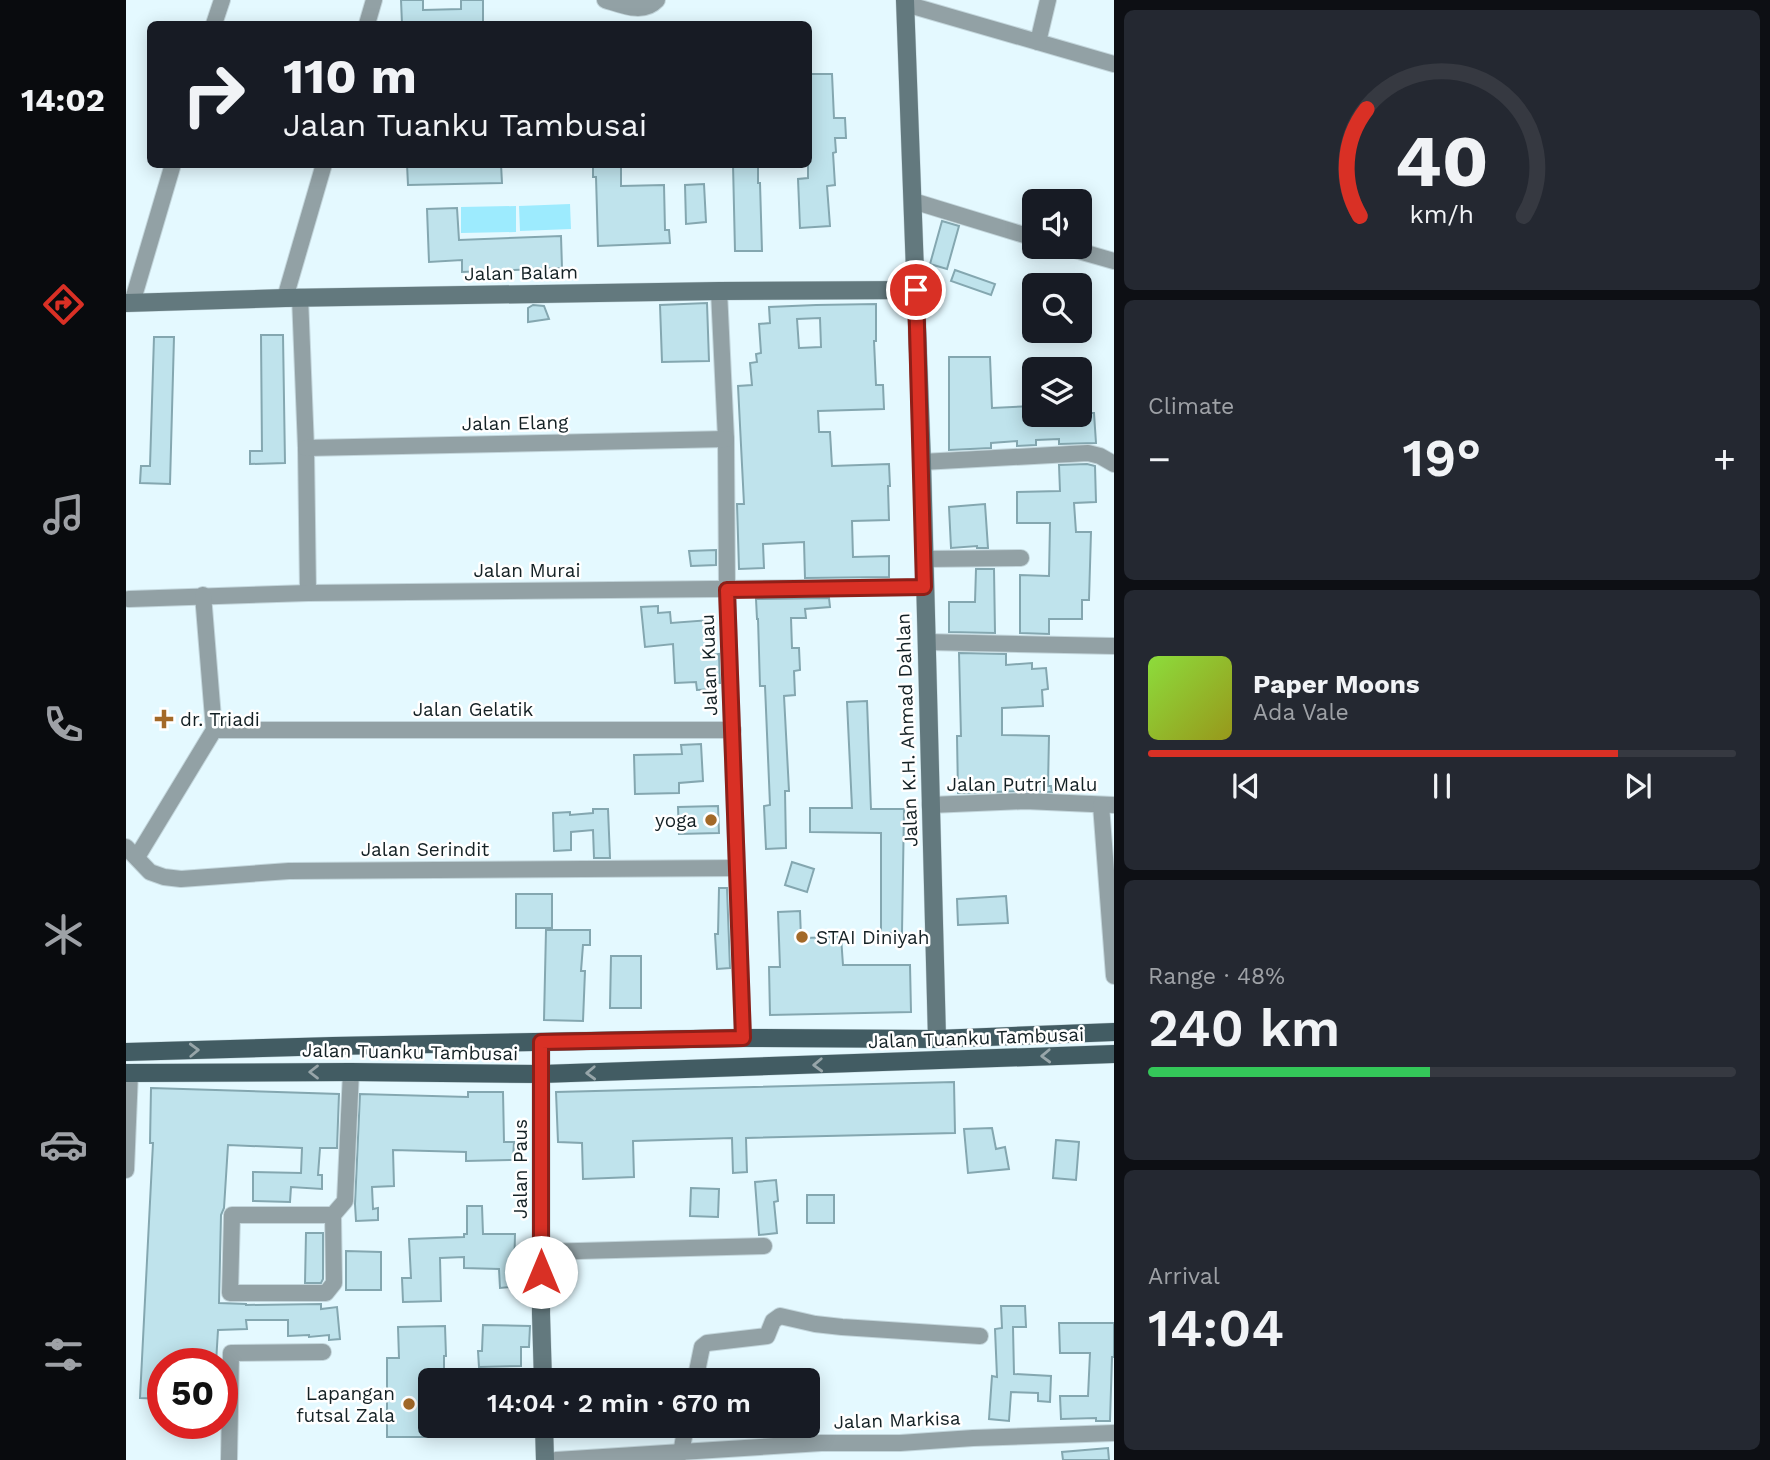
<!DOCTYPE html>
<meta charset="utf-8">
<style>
body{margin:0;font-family:"Work Sans",sans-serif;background:#242831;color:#f1f3f6;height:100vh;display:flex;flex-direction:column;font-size:26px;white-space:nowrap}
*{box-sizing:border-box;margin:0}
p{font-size:23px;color:#9ea1a6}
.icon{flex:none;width:38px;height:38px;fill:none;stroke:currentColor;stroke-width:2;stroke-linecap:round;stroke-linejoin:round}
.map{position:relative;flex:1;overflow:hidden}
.panel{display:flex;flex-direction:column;gap:10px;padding:10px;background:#0d0f14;width:656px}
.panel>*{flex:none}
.top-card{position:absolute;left:21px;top:21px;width:665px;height:147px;border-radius:10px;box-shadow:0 4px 18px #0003;background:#171b24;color:#f1f3f6;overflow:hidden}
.controls{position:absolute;left:896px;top:189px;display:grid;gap:14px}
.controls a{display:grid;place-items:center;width:70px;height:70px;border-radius:10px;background:#171b24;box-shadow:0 4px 18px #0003;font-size:35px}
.speed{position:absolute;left:21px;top:1348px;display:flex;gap:14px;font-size:35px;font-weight:700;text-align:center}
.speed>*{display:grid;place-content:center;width:91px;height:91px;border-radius:50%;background:#171b24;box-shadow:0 4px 18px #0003;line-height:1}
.speed .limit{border:10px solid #d22;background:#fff;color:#111}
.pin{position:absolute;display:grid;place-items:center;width:60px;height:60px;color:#fff;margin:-30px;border:4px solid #fff;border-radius:50%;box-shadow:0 2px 7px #0007}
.me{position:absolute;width:77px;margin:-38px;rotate:0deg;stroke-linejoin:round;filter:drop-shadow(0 0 5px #0008)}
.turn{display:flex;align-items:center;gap:24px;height:147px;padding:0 21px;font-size:32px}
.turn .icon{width:91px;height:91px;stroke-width:2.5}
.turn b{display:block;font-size:49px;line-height:60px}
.big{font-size:52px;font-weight:600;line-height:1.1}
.panel .tile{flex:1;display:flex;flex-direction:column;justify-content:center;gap:10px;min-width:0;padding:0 24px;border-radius:10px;background:#242831}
.panel .dial{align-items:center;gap:0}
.dial svg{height:182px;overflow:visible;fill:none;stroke:#363941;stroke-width:7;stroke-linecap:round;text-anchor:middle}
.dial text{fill:#f1f3f6;stroke:none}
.song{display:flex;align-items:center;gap:21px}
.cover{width:84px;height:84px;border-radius:10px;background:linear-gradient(135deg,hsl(90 70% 55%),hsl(60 70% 35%))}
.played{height:7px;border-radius:4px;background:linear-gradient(90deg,#d93025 80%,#363941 80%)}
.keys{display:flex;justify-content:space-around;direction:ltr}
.heat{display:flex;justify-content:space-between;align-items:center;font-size:38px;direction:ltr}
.charge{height:10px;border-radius:5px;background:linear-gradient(90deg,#34c759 48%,#363941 0)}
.trip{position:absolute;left:292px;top:1368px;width:402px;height:70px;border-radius:10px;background:#171b24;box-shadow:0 4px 18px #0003;font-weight:600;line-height:70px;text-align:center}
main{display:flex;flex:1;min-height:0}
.dock{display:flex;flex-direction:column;width:126px;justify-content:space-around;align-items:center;background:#090b0e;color:#9ea1a6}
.dock .icon{width:49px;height:49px}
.dock .active{color:#d93025}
.dock b{font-size:32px;color:#f1f3f6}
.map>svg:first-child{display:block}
.green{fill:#9debfe}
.building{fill:#bfe3ec;stroke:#84a7b0;stroke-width:2;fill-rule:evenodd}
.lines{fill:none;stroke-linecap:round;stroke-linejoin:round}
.minor-casing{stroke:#c3d6dc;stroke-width:18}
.secondary-casing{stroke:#c3d6dc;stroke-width:19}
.primary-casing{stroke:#c3d6dc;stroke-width:19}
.minor{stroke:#92a1a5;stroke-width:16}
.secondary{stroke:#63797e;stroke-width:18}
.primary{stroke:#425c63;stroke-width:18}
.oneway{stroke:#97a5a9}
.route-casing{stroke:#8d1f18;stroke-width:18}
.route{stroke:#d93025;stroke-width:12}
.poi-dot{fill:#a36928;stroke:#fff;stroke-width:2.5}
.labels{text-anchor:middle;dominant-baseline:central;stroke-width:5;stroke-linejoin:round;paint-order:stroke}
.street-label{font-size:19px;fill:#142125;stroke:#fff}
.poi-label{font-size:19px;fill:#142125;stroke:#fff;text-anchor:start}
</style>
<main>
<nav class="dock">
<b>14:02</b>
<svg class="icon active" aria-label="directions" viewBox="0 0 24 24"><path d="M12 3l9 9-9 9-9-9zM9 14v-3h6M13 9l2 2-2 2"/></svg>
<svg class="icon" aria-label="music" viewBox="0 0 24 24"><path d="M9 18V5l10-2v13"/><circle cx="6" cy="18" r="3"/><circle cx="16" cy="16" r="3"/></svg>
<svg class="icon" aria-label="phone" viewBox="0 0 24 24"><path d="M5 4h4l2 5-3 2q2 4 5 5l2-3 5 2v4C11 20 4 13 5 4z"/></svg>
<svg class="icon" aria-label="climate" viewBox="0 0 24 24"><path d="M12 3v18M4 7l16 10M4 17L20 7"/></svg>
<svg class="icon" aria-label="car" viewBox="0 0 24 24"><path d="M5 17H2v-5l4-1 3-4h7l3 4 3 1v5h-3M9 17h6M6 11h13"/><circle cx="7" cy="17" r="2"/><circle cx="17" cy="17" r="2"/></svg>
<svg class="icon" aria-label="filters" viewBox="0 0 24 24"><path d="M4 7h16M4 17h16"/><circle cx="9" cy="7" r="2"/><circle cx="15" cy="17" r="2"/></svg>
</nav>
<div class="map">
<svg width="988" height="1460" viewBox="0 0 988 1460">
<rect width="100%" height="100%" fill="#e4f9ff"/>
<g class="green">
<polygon points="444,204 445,229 394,231 393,206"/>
<polygon points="390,206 390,232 335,233 335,207"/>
</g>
<g class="building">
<polygon points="275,0 297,0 297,10 335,9 335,0 357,0 357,24 276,24"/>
<polygon points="682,74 706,74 708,118 719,118 720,138 709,138 710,152 707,153 709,185 701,186 704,226 674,228 672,179 682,178"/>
<polygon points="281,164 375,164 376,183 282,185"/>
<polygon points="467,164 495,164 495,186 538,185 539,230 543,230 544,243 472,246 470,177 467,177"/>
<polygon points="607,164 632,164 632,183 634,183 636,251 609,251"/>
<polygon points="578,184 580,222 560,224 559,185"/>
<polygon points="331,208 333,240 435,236 436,268 336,272 336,260 303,262 301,209"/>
<polygon points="816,221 833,226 821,269 804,264"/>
<polygon points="829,270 869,284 865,295 825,281"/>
<polygon points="581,303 583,361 536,362 534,305"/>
<path d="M750 304V341H748L750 385H757L758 409 692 411 693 432H704L706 466 763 464 764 486H762L763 520 726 521 727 557 763 556V577L679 578 678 542 637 544 638 568 613 569 611 504H618L612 386 626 385 624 363 631 362 630 354 635 353 633 324 644 323 643 307 690 305ZM694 318 695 347 673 348 671 319Z"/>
<polygon points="407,305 418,306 423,319 402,322 402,308"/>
<polygon points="135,335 157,335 159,463 124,464 124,451 136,451"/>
<polygon points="28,337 48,337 44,484 14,483 15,466 24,466"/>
<polygon points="823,357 864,357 866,408 908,406 908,415 954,415 954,413 968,413 970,443 933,444 933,439 910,440 910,445 891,446 891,441 865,443 865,448 823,450"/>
<polygon points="961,464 969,466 970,502 948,503 950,532 965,532 963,600 956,600 956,619 923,619 923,634 894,633 894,575 923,576 924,523 891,523 891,492 934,491 933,465"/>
<polygon points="859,504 862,548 851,548 851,546 825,548 823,507"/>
<polygon points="590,550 590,565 565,566 563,551"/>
<polygon points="850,569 868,569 869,633 823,632 823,602 849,602"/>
<polygon points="703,598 704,607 679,609 680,618 665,618 666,648 673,648 674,670 668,671 669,695 658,696 663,791 659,791 660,848 640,849 638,806 644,805 639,686 634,686 632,619 631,619 630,599"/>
<polygon points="532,606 532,613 544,612 545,623 584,620 586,655 593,654 594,683 587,683 588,689 571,690 570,682 549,683 547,644 519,647 515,607"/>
<polygon points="833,653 880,654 880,665 906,663 906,669 920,668 922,689 916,690 917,706 876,708 876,735 923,736 922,786 925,786 926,792 899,791 832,793 831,736 835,736"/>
<polygon points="741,701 745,809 778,809 776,933 755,933 755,833 684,832 684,808 726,808 721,702"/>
<polygon points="575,744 577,781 553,783 553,793 509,794 508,755 556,754 555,745"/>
<polygon points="592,806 593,833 553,834 552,807"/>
<polygon points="467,809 482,809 484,858 468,858 467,830 445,832 445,850 428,851 427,813 444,812 444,815 467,813"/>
<polygon points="666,862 688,869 681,892 659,885"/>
<polygon points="593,888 601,888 604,968 591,969 589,934 592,934"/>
<rect x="390" y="894" width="36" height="34"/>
<polygon points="880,896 882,923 832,925 831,899"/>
<polygon points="674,911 675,938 715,937 717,965 784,965 785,1012 644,1015 643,967 654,967 652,912"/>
<polygon points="420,930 464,930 464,945 457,945 455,971 459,971 457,1021 418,1020"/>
<polygon points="485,956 515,956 515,1008 484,1008"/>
<polygon points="828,1082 829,1133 620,1138 621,1172 607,1173 606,1138 507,1141 508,1177 457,1179 456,1143 432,1142 430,1092"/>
<polygon points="25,1088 213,1094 211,1148 194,1148 192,1175 196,1175 196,1189 165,1187 164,1202 127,1201 127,1172 175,1173 176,1148 102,1145 98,1208 95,1215 93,1303 120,1304 120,1305 195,1304 195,1309 211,1307 214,1339 203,1340 203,1335 183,1337 183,1335 162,1336 162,1320 120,1320 121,1329 92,1330 90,1363 37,1363 37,1399 14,1398 27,1143 24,1143"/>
<polygon points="342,1092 377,1092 378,1142 388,1142 387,1160 340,1161 340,1152 267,1150 268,1186 246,1187 247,1209 252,1208 252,1220 230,1221 229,1204 234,1094 342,1097"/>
<polygon points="866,1128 870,1149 879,1147 883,1169 842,1173 838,1129"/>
<polygon points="930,1140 953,1142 950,1180 927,1178"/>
<polygon points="650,1180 652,1201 648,1202 651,1233 633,1235 629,1182"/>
<polygon points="565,1188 593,1189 592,1217 564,1216"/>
<rect x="681" y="1195" width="27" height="28"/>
<polygon points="341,1206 356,1206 357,1234 389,1234 388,1276 394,1275 395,1286 374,1288 373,1269 338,1268 338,1257 314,1258 315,1301 277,1302 276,1278 285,1278 283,1239 338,1237 338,1234 341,1234"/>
<polygon points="180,1233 197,1233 197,1279 195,1283 179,1283"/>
<polygon points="220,1251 255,1252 255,1290 220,1290"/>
<polygon points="875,1306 899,1306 900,1327 887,1327 888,1374 925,1376 924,1402 912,1401 912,1393 885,1392 883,1421 863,1419 866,1376 871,1377 869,1329 876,1328"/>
<polygon points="933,1323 988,1323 988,1357 986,1357 984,1421 970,1421 970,1418 935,1419 934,1396 962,1396 964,1353 934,1353"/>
<polygon points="357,1325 404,1326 403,1347 395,1347 395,1366 353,1367 352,1351 356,1351"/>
<polygon points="319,1326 320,1356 318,1356 318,1381 304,1381 304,1426 318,1426 318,1437 261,1437 261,1358 273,1358 272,1327"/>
<polygon points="982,1448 983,1460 937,1460 936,1452"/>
</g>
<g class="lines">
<g class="minor-casing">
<g id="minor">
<path d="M479 0C496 5 517 15 531 0"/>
<polyline points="780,4 988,64"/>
<polyline points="88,24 96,0"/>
<polyline points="241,24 248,0"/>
<polyline points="912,42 922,0"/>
<polyline points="787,201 908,238"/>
<polyline points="939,247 988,261"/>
<polyline points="593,291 600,439 601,590 617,1038"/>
<polyline points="174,297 180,448 182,593"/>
<polyline points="159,298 198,164"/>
<polyline points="6,303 47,164"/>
<polyline points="180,448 600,439"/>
<polyline points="796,462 962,453 974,456 988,464"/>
<polyline points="798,559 895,558"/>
<polyline points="3,599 182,593 798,587"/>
<polyline points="801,642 988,646"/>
<polyline points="88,730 607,730"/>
<polyline points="804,805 899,801 988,805"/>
<polyline points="975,805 988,976"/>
<polyline points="0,847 24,872 38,877 55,879 163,871 611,868"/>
<polyline points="11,857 88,730 77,595"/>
<polyline points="0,1170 4,1073"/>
<polyline points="207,1215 106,1215 104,1293 200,1293 208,1283 207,1215 219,1201 225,1072"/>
<polyline points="415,1252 638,1246"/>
<polyline points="569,1381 576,1347 581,1343 641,1336 647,1321 654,1316 689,1324 716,1327 854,1336"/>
<polyline points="555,1453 560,1426"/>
<polyline points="103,1460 105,1353 197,1352"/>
<polyline points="430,1460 695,1443 774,1443 847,1438 988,1433"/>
</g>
</g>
<g class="secondary-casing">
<g id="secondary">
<polyline points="779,0 796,462 811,1039"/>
<polyline points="0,303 159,298 593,291 790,290"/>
<polyline points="415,1042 415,1314 417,1381"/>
<polyline points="418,1426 419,1460"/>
</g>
</g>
<g class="primary-casing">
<g id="primary">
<polyline points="0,1052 207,1046 617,1038 811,1039 988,1032"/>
<polyline points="0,1073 225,1072 416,1074 988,1054"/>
</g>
</g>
<use href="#minor" class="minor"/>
<use href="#secondary" class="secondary"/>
<use href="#primary" class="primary"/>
</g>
<defs><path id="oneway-chevron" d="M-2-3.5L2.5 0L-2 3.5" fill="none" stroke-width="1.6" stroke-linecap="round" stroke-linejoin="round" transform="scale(1.75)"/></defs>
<g class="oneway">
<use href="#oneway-chevron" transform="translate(68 1050) rotate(-2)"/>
<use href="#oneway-chevron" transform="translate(920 1056) rotate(178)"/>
<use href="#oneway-chevron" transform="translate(692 1065) rotate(178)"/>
<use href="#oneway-chevron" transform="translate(188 1072) rotate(180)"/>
<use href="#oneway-chevron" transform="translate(465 1073) rotate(178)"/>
</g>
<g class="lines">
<g class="route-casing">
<polyline id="route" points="415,1272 415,1042 617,1038 601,590 798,587 790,290"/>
</g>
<use href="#route" class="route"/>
</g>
<g class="poi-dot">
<path d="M34.5 708.5h7v7h7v7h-7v7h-7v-7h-7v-7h7z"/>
<circle cx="585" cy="820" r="7"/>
<circle cx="676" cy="937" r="7"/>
<circle cx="283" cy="1404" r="7"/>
</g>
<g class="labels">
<g class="street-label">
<text transform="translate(395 273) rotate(-1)">Jalan Balam</text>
<text transform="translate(389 423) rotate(-1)">Jalan Elang</text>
<text x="401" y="570">Jalan Murai</text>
<text transform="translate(583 665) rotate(-92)">Jalan Kuau</text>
<text x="347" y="709">Jalan Gelatik</text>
<text transform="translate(781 730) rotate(-92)">Jalan K.H. Ahmad Dahlan</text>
<text x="896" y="784">Jalan Putri Malu</text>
<text x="299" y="849">Jalan Serindit</text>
<text transform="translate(850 1038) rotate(-2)">Jalan Tuanku Tambusai</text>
<text transform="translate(284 1052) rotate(1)">Jalan Tuanku Tambusai</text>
<text transform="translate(394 1169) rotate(-90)">Jalan Paus</text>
<text transform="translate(771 1420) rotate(-2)">Jalan Markisa</text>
</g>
<g class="poi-label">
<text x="54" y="719">dr. Triadi</text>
<text x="571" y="820" text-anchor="end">yoga</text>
<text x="690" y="937">STAI Diniyah</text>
<text x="269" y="1393" text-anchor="end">Lapangan<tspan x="269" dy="22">futsal Zala</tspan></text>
</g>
</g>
</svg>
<div class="controls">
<a><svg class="icon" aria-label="sound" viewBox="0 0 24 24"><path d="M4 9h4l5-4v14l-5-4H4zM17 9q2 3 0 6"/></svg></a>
<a><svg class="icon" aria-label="search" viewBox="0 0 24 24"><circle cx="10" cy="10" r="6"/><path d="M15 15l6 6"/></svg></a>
<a><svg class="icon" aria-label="layers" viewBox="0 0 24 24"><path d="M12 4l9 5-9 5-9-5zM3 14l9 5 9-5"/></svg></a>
</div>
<div class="speed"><div class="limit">50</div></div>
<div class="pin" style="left:790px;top:290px;background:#d93025"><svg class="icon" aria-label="arrive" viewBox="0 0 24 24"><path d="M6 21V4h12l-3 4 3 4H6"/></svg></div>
<svg class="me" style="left:415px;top:1272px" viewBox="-20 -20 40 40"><circle r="19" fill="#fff"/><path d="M0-13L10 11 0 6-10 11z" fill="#d93025"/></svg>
<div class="trip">14:04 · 2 min · 670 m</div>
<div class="top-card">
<div class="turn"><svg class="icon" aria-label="right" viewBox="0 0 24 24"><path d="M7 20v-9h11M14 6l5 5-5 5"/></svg><div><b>110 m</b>Jalan Tuanku Tambusai</div></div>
</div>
</div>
<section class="panel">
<div class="tile dial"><svg viewBox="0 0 100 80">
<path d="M14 69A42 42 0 1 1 86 69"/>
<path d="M14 69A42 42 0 0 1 17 22" stroke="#d93025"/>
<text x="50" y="56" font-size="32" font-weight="700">40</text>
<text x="50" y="72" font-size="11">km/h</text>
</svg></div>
<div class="tile"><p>Climate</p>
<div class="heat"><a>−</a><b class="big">19°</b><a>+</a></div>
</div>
<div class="tile">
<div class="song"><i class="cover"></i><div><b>Paper Moons</b><p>Ada Vale</p></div></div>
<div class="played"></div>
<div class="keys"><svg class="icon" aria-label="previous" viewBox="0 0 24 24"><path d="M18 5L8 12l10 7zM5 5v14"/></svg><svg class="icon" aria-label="pause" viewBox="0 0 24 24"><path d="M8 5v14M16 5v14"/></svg><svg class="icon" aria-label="next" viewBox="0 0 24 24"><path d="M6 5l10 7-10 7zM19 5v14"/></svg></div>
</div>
<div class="tile"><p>Range · 48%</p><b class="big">240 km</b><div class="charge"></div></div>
<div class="tile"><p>Arrival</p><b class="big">14:04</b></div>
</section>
</main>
